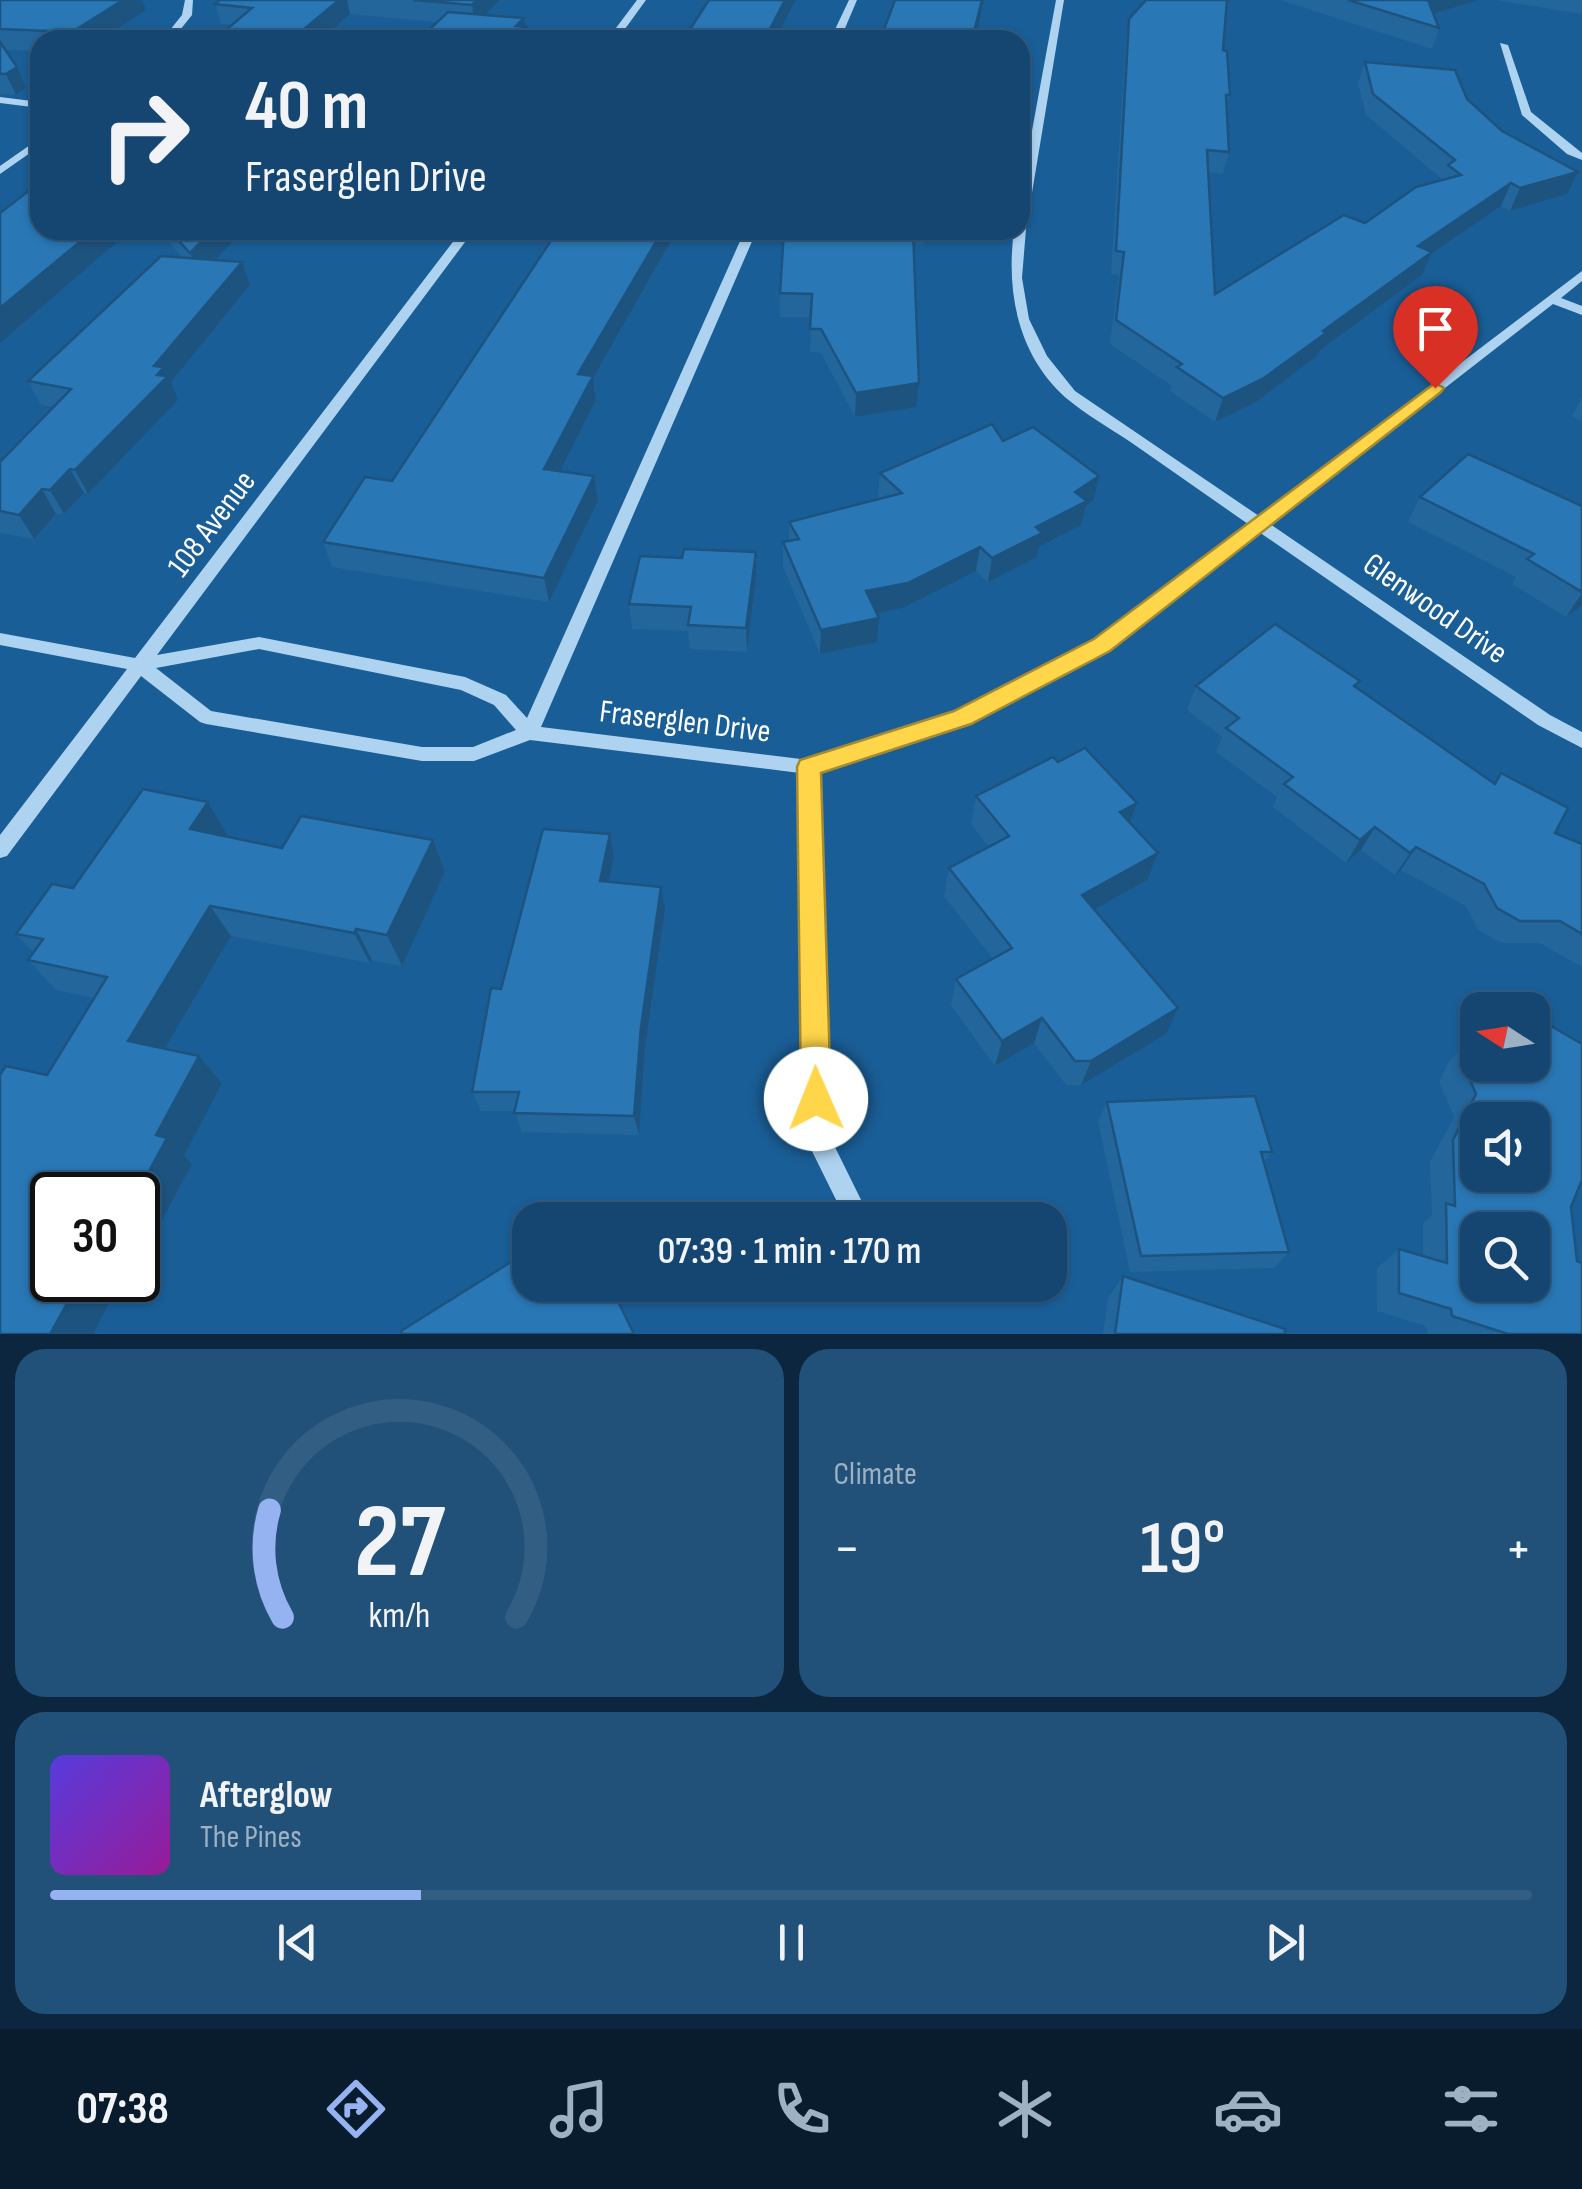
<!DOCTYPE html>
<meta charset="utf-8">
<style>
body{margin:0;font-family:"Sofia Sans Condensed",sans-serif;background:#215079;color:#f1f3f6;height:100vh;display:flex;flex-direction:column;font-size:38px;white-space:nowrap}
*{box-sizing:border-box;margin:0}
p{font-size:32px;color:#9db1c3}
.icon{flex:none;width:55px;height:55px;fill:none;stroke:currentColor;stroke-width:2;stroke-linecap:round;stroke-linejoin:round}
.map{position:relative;height:1334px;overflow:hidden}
.drawer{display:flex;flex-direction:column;gap:15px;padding:15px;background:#0b263e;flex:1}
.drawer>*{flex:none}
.top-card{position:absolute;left:30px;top:30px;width:1000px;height:210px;border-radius:30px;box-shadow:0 2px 8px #0004,0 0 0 2px #335e84;background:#144671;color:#f1f3f6;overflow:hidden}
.needle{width:65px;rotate:282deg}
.buttons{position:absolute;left:1460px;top:992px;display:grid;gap:20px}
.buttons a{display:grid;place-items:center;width:90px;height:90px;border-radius:20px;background:#144671;box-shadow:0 2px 8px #0004,0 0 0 2px #335e84;font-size:50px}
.speed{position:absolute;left:30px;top:1172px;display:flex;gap:20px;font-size:50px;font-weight:700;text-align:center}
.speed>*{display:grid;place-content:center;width:130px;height:130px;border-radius:50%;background:#144671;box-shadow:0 2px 8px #0004,0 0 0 2px #335e84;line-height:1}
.speed .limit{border:5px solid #111;border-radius:15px;background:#fff;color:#111}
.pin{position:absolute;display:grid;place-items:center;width:85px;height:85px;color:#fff;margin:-102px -42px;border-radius:50% 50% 50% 0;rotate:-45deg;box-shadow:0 0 10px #0007}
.pin .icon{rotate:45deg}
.me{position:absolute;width:110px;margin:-55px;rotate:359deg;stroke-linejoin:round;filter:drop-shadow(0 0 8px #0008)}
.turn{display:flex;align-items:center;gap:35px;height:210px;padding:0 50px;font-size:45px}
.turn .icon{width:130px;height:130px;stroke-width:2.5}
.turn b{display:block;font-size:70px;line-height:85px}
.big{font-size:75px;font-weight:600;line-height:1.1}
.drawer .tile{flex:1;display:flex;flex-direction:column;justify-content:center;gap:15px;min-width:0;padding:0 35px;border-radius:30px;background:#215079}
.drawer .dial{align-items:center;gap:0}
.dial svg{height:260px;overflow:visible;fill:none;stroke:#335e84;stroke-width:7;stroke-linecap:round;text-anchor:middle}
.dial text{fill:#f1f3f6;stroke:none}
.song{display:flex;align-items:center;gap:30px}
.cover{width:120px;height:120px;border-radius:15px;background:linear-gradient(135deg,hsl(250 70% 55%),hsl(300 70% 35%))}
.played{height:10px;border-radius:5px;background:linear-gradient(90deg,#95b2f1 25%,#335e84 25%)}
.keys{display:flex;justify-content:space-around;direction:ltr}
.heat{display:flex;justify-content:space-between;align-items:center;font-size:55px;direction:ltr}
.drawer .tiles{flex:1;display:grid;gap:15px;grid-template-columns:1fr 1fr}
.tile:last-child{grid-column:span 2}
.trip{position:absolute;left:512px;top:1202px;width:555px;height:100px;border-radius:30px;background:#144671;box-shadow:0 2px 8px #0004,0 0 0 2px #335e84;font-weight:600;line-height:100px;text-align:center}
.tab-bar{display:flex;height:160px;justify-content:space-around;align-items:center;background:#081c2d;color:#9db1c3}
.tab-bar .icon{width:70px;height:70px}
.tab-bar .active{color:#95b2f1}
.tab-bar b{font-size:45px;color:#f1f3f6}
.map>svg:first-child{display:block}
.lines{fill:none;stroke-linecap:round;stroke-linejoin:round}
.minor{fill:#aed3f0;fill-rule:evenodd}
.wall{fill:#23669c}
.shaded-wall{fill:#1d537f}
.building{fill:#2977b5;stroke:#1d537f;stroke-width:2.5;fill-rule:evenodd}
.route{fill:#ffd54a;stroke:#a68a30;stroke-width:2.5}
.labels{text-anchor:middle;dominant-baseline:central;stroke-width:10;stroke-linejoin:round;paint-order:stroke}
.street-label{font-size:32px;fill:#fff;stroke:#1a5e97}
</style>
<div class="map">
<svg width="1582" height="1334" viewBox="0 0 1582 1334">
<rect width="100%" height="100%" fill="#1a5e97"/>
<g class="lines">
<g class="minor">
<polygon points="185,0 193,0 192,15 172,40 162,40 182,15"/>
<polygon points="637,0 646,0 617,40 607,40"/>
<polygon points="849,0 857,0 840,40 830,40"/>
<path d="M1056 0H1064L1026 229 1022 278 1029 319 1047 356 1075 391 1259 516 1582 271V281L1561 298 1582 306V315L1553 304 1270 524 1550 715 1582 732V748L1538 725 1259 532 1108 649 968 722 819 771 829 1135 871 1220H846L805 1137 800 773 530 740 474 761H422L206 724 200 722 141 676 7 856 0 858V835L127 669 0 645V633L135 658 462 230H474L157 655 259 637 465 677 506 695 527 718 745 230H757L541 727 809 760 956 712 1096 641 1248 524C1208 496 1169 469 1129 441 1108 427 1085 414 1066 398 1017 354 1006 291 1014 230H1020V196ZM259 649 461 690 494 705 516 730 473 747H422L211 711 156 668Z"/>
<polygon points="1500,43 1508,45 1531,112 1582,153 1582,160 1567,154 1522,115"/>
<polygon points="0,97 40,102 40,108 0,103"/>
<polygon points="40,138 40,146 0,174 0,166"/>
</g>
</g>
<g class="wall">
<polygon points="0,0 146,10 100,40 40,40 40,51 5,50 17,67 26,88 16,95 0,94"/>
<polygon points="220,0 500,0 485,15 526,27 528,40 418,40 437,22 350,14 231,25 221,24 215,4"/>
<polygon points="1144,0 1227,0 1223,50 1230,95 1226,109 1229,152 1223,174 1208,172 1215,294 1365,223 1441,180 1442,179 1366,115 1358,83 1365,62 1467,99 1567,194 1510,211 1501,206 1431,254 1422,275 1319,351 1317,356 1256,402 1215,422 1170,391 1172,386 1110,344 1119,275 1111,274 1126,39 1129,19 1146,0"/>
<polygon points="1280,0 1479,0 1434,14 1439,28 1432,49"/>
<polygon points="1496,0 1582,0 1582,14"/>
<polygon points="158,230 244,230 215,260 250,285 171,382 178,400 88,494 84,493 64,514 56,514 34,539 0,533 0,462 53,407 41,405 28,381 183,258"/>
<polygon points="784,230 927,230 923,245 913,244 916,407 855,417 821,353 810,352 811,317 780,317 780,293"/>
<polygon points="593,378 596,400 560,471 594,476 598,501 549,602 332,567 323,542 392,481"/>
<polygon points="1582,398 1582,421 1572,416"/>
<polygon points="1003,441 1099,476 1094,500 1086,506 1081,525 1039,547 1037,557 988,582 976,571 905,607 876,613 877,642 820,654 783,567 783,542 789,541 789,522 880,499 878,498 880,473"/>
<polygon points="1420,497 1582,506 1582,606 1566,617 1512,584 1516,577 1408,522"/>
<polygon points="756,577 747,652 690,649 688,631 632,629 629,604"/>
<polygon points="1196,686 1356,688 1494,783 1501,773 1555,833 1582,844 1582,967 1540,943 1502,943 1479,931 1466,906 1401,870 1395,875 1361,850 1346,863 1273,807 1277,797 1216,752 1222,737 1187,710"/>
<polygon points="1058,762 1137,803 1130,822 1147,880 1095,910 1166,1034 1081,1085 1066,1085 1034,1043 995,1066 951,1005 956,979 993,959 944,896 949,868 989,847 971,824 976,796"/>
<polygon points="208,802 227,834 226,836 282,848 433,840 445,872 402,966 372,960 370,963 231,936 165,1049 199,1056 222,1083 184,1156 192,1164 153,1237 145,1235 138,1249 138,1195 47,1075 94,998 56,990 28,960 33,952 16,934 73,888"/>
<polygon points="610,834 614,857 609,882 665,909 645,1048 639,1135 522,1132 515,1111 481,1111 472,1092 501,989"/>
<polygon points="1470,1039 1571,1207 1582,1334 1428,1334 1426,1326 1377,1311 1377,1268 1399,1249 1423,1256 1423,1223 1432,1216 1430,1162 1454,1117 1439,1082 1448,1063"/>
<polygon points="1107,1102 1272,1152 1264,1162 1289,1252 1274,1268 1130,1272 1098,1121"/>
<polygon points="1123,1276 1285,1334 1103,1334 1108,1298"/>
</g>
<g class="shaded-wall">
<polygon points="123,0 142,0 146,10 100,40 75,40 72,32"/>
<polygon points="339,0 347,0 350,14 320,40 291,40"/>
<polygon points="477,0 500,0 475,25 472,5"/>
<polygon points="785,0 796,0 776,37 776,40 770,40 770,29"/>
<polygon points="982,0 984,0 975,40 972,40"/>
<polygon points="1427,0 1479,0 1420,18"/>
<polygon points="524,18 528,40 514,40 516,26"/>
<polygon points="17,67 26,88 16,95 6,74"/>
<polygon points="1578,172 1567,194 1510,211 1520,188"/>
<polygon points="1511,183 1501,206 1431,254 1422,275 1319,351 1317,356 1256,402 1215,422 1223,398 1323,331 1418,246"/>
<polygon points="94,230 131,230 0,343 0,308"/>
<polygon points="213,230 244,230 200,276 190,253"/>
<polygon points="663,230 677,230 593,378 596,400 549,493 544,469 578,374"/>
<polygon points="242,262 250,285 171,382 178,400 88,494 75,470 154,366"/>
<polygon points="919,383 916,407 855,417 856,393"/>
<polygon points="70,469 84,493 64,514 50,490"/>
<polygon points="594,476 598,501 549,602 544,578"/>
<polygon points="1099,476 1094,500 1086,506 1081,525 1039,547 1037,557 988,582 992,558 1036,527 1075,492"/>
<polygon points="42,489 56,514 34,539 19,515"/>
<polygon points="980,547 976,571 905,607 865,616 866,591"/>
<polygon points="756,552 756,577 747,652 746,628"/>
<polygon points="1582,593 1582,606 1566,617"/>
<polygon points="879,618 877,642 820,654 821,630"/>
<polygon points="208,802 227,834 210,861 190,829"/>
<polygon points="1137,803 1127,831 1120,812"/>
<polygon points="1375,827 1361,850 1346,863 1360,840"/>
<polygon points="610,834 614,857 604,904 600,881"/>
<polygon points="433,840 445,872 402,966 387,935"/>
<polygon points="1416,847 1401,870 1395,875 1410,853"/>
<polygon points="1158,853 1147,880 1073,922 1082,895"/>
<polygon points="661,887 665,909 645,1048 639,1135 634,1116 641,1027"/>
<polygon points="210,906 231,936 153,1069 128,1041"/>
<polygon points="356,929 372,960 370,963 354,933"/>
<polygon points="1178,1008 1166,1034 1081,1085 1091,1061"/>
<polygon points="1042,1018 1034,1043 995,1066 1002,1041"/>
<polygon points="199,1056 222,1083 184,1156 192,1164 153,1237 138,1223 138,1195 136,1195 156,1135"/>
<polygon points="138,1228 145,1235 138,1249"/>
<polygon points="80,1280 121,1280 93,1334 50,1334"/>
</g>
<g class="building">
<polygon points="0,0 123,0 72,32 0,29"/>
<polygon points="220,0 339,0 291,40 214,40 252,8 215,4"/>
<polygon points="413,0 477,0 472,5"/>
<polygon points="709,0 785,0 770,29 776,30 770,40 683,40"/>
<polygon points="895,0 982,0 972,40 880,40"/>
<polygon points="1146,0 1227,0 1223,50 1227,51 1230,95 1226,95 1229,152 1207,150 1215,294 1344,215 1365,223 1416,187 1461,175 1448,165 1455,160 1373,94 1365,62 1455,70 1467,99 1502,131 1578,172 1520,188 1511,183 1418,246 1432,252 1323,331 1326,333 1264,378 1223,398 1177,367 1182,364 1116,320 1124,252 1116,251 1129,19"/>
<polygon points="1348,0 1428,0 1439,28"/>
<polygon points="448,12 524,18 516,26 526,27 514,40 418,40"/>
<polygon points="0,42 17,67 6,74 0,74"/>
<polygon points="40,182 40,230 94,230 0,308 0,213"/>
<polygon points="169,230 213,230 190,253"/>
<polygon points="558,230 663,230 578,374 593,376 544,469 594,476 544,578 323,542 365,477 392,481"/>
<polygon points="784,230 913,230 919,383 856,393 821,329 810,329 812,294 780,293"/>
<polygon points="161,256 242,262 154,366 164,367 157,375 168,376 75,470 70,469 50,490 42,489 19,515 0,511 0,462 71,389 28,381"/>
<polygon points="992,424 1003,441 1033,427 1099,476 1075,492 1087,501 1036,527 1042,533 992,558 980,547 908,583 866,591 879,618 821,630 783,542 799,539 789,522 902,493 880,473"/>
<polygon points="1468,454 1582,506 1582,592 1527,559 1534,554 1420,497"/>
<polygon points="684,549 756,552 746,628 688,625 691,607 629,604 640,556 682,558"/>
<polygon points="1275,624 1360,681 1354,686 1495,784 1501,773 1568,808 1555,833 1582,844 1582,934 1560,921 1520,921 1497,908 1484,884 1416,847 1410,853 1375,827 1360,840 1284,784 1293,777 1226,728 1239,718 1196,686"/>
<polygon points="1085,748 1137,803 1120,812 1158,853 1082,895 1178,1008 1091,1061 1075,1061 1042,1018 1002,1041 956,979 1012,948 949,868 1009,836 976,796 1053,757 1058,762"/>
<polygon points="143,789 208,802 190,829 282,848 301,816 433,840 387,935 356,929 354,933 210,906 128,1041 199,1056 156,1135 167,1138 136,1195 52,1195 52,1280 80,1280 50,1334 0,1334 0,1075 6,1066 47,1075 107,977 28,960 43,939 16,934 52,884 73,888"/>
<polygon points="543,829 610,834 600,881 661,887 641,1027 634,1116 514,1113 519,1092 472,1092 491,988 501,989"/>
<polygon points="1510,1002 1524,1010 1506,1010"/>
<path d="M1532 1015 1582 1044V1180L1571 1207 1577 1261 1582 1263V1334H1508L1452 1316 1451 1309 1399 1293V1249L1447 1263 1446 1203 1455 1206 1453 1140 1476 1094 1461 1058 1470 1039 1478 1038V1065H1532ZM1478 1120H1532V1175H1478ZM1478 1230H1532V1285H1478Z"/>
<polygon points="1255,1096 1272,1152 1261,1152 1289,1252 1141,1256 1107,1102"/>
<polygon points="530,1250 530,1285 610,1285 634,1334 402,1334 401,1331"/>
<polygon points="1123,1276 1285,1329 1285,1334 1115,1334"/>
</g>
<polygon class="route" points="1435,383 1444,388 1441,392 1110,651 971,724 821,773 831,1099 827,1109 816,1114 805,1109 801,1099 797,767 800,760 954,711 1094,639"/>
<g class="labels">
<g class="street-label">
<text transform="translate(212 524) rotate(-53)">108 Avenue</text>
<text transform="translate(1435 609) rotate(35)">Glenwood Drive</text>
<text transform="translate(685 722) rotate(7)">Fraserglen Drive</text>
</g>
</g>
</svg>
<div class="buttons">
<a><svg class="needle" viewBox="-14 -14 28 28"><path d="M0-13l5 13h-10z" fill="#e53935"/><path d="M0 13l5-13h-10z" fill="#9db1c3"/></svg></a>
<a><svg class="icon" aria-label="sound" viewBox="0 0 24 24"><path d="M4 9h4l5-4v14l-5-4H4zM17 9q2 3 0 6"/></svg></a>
<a><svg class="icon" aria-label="search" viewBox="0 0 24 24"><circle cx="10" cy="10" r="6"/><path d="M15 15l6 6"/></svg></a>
</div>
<div class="speed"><div class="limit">30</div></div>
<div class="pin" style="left:1435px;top:388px;background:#d93025"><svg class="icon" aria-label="arrive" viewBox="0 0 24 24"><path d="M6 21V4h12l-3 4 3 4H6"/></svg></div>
<svg class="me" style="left:816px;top:1099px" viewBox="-20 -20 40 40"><circle r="19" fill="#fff"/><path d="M0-13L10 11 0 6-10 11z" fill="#ffd54a"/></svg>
<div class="trip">07:39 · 1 min · 170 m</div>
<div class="top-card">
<div class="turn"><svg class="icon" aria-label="right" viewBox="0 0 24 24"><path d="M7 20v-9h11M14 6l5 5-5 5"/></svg><div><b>40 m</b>Fraserglen Drive</div></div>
</div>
</div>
<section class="drawer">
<div class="tiles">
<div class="tile dial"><svg viewBox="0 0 100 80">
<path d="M14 69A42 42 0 1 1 86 69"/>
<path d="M14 69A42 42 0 0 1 10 36" stroke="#95b2f1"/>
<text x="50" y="56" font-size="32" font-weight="700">27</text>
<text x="50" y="72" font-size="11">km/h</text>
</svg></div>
<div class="tile"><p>Climate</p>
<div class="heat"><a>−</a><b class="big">19°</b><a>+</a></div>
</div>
<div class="tile">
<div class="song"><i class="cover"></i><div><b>Afterglow</b><p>The Pines</p></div></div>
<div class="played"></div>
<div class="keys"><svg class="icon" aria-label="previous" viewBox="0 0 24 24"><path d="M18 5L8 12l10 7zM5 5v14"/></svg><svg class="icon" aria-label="pause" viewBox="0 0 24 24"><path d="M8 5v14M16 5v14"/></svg><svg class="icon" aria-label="next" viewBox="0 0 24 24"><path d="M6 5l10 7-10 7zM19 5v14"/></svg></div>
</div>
</div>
</section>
<nav class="tab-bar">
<b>07:38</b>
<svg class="icon active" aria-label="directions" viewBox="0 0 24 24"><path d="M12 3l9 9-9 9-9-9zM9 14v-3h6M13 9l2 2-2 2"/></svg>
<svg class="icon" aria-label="music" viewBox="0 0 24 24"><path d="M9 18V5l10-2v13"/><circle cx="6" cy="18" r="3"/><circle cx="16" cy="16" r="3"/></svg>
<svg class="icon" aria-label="phone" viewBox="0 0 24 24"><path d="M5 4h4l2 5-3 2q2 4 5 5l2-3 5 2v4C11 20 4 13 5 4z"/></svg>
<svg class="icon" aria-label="climate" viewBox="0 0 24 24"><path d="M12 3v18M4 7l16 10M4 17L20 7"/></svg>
<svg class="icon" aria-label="car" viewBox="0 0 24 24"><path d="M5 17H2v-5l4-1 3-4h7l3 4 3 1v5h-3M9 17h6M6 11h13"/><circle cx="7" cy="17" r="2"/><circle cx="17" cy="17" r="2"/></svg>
<svg class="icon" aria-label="filters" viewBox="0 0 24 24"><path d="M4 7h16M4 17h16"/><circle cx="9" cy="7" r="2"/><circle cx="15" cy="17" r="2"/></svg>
</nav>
